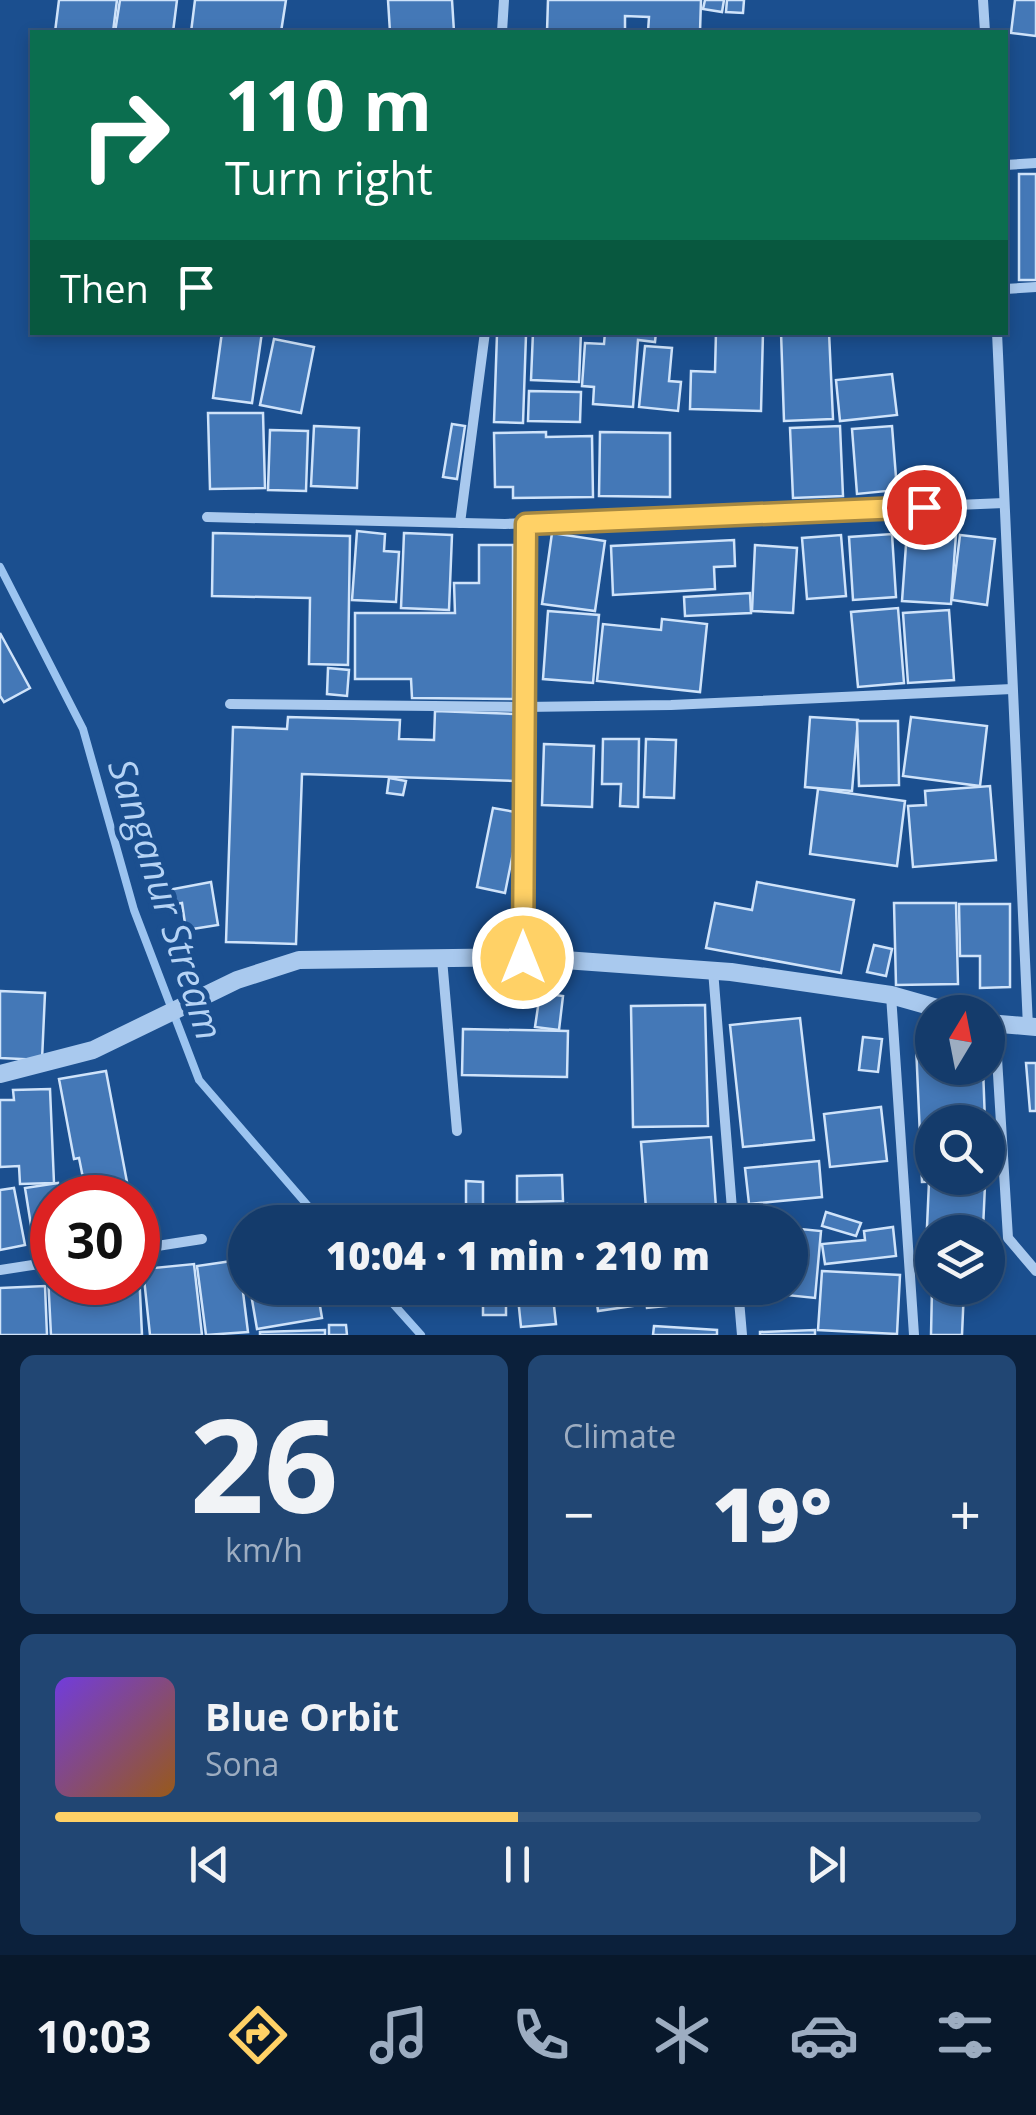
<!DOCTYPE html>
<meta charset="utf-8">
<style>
body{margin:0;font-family:"Open Sans",sans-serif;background:#214673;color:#f1f3f6;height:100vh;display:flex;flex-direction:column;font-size:38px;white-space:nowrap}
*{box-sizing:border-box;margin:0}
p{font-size:32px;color:#9dadc1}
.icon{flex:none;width:55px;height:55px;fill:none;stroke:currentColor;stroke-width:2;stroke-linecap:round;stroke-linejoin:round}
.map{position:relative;height:1335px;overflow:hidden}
.panel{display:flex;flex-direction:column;gap:20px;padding:20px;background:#0b203b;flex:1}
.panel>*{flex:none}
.banner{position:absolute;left:30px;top:30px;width:978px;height:305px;border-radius:0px;box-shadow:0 5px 15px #0003,0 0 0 2px #33557e;background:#0b6e4f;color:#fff;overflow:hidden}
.needle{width:65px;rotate:10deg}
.fabs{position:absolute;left:915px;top:995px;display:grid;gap:20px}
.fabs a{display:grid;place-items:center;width:90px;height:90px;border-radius:50%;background:#143b6b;box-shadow:0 5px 15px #0003,0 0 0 2px #33557e;font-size:50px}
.speed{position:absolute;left:30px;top:1175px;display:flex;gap:20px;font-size:50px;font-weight:700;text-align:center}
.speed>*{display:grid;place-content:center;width:130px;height:130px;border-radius:50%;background:#143b6b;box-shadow:0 5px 15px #0003,0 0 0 2px #33557e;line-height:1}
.speed .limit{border:15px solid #d22;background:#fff;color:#111}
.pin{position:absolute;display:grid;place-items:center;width:85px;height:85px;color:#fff;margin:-42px;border:5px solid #fff;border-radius:50%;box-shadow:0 2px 10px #0007}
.me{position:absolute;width:110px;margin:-55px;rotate:0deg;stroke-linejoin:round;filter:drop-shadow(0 0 8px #0008)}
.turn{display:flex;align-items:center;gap:35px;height:210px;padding:0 30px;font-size:45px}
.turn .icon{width:130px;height:130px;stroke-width:2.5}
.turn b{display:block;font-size:70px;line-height:85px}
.then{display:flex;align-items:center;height:95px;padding:0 30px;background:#0003;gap:20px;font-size:38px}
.big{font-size:75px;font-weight:800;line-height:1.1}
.panel .widget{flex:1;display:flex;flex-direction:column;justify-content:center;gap:15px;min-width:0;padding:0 35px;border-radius:15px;background:#214673}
.panel .dial{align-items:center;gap:0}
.dial b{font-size:130px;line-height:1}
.song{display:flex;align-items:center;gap:30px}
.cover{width:120px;height:120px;border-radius:15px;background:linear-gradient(135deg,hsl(260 70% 55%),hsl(30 70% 35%))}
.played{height:10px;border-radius:5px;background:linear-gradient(90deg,#ffd166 50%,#33557e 50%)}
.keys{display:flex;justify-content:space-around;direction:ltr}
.heat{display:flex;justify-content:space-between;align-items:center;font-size:55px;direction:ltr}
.panel .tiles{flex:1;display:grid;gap:20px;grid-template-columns:1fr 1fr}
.widget:last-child{grid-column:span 2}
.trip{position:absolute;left:228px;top:1205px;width:580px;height:100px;border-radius:50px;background:#143b6b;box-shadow:0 5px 15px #0003,0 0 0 2px #33557e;font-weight:800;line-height:100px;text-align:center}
.menu{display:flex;height:160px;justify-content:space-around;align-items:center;background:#08182b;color:#9dadc1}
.menu .icon{width:70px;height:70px}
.menu .selected{color:#ffd166}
.menu b{font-size:45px;color:#f1f3f6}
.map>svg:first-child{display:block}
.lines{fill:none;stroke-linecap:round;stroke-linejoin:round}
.stream{stroke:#9cc4f0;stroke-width:8}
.building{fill:#4478b7;stroke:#cfe3fa;stroke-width:2.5}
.minor{stroke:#a9c9ee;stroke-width:10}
.tertiary{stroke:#a9c9ee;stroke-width:18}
.route-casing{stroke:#a68842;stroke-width:25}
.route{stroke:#ffd166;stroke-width:18}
.labels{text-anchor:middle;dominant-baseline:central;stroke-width:10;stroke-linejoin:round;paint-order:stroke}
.water-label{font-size:38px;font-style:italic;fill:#b5d3f5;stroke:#1b4f8f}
</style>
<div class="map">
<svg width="1036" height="1335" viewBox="0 0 1036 1335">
<rect width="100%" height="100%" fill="#1b4f8f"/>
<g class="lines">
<g class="stream">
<polyline points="0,567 83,729 134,910 199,1080 322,1222"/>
<polyline points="379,1288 421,1335"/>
</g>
</g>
<g class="building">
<polygon points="59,0 117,0 113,32 55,32"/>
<polygon points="120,0 177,0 173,32 115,32"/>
<polygon points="195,0 286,0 281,32 191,32"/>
<polygon points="388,0 452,0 454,32 390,32"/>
<polygon points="548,0 701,0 700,32 648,32 649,17 625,16 625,32 547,32"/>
<polygon points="705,0 724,0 722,12 703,9"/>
<polygon points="727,0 744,0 743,13 726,12"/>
<polygon points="1015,0 1036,0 1036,36 1011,33"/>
<rect x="1019" y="174" width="17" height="106"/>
<polygon points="222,332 262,332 252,403 213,398"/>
<polygon points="533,332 581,332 579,382 531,380"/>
<polygon points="605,332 656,332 655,342 638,340 633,407 593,404 594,387 582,386 585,343 604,344"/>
<polygon points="716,332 763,332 761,411 690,409 691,371 715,372"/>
<polygon points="781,332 829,332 833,419 784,421"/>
<polygon points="497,334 526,335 523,423 494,422"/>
<polygon points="274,339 314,347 301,413 260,405"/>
<polygon points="645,346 672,348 669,381 681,382 678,411 639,407"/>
<polygon points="892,374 897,415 840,421 836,380"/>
<polygon points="529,391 581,392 580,422 528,421"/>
<polygon points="208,413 263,413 265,488 210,489"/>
<polygon points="452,424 465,426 457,479 443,477"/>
<polygon points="314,426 359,428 357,488 311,486"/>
<polygon points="840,426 843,496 793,498 790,428"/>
<polygon points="892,426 897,490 857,494 852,429"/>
<polygon points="270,430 308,431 306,491 268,490"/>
<polygon points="546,432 546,437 592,436 593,497 513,498 513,487 495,487 494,433"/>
<polygon points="600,432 670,433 670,497 599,496"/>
<polygon points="357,531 385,534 384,551 399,552 396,602 352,600"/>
<polygon points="907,531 956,534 951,604 902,601"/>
<polygon points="213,533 350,536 348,665 309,664 310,598 212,596"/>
<polygon points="404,533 452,535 449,610 401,608"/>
<polygon points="552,533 605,541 595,611 542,604"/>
<polygon points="892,534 896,597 853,600 849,537"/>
<polygon points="841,535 846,596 807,599 802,538"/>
<polygon points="960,535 995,539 987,605 952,600"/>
<polygon points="734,540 735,566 714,567 715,589 613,595 611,546"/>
<polygon points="479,545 513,545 513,699 412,698 411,679 355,679 355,613 455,613 454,583 479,583"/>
<polygon points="755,545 797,548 793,613 752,611"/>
<polygon points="750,593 751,613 685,616 684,597"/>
<polygon points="898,608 904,683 858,687 851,612"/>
<polygon points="949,610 954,680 908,683 903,613"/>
<polygon points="548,611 599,615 593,683 543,679"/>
<polygon points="662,619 707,624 700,692 597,681 603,624 661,630"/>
<polygon points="0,633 30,688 4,702 0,696"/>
<polygon points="328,668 349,670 347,696 327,694"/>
<polygon points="435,711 516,714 514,781 302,774 296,944 226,942 233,727 287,729 288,717 400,720 399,739 434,740"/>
<polygon points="810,717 858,720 852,791 805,787"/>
<polygon points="911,717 987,726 980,786 903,776"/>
<polygon points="857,721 898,721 899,785 859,786"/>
<polygon points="603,739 639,739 638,807 620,806 621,784 602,784"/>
<polygon points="646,739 676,740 674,798 644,797"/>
<polygon points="544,744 594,746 592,807 542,805"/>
<polygon points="389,778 406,781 403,795 387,793"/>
<polygon points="990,786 996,860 913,867 908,806 926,805 925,791"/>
<polygon points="818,789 905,801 897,866 810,854"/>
<polygon points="493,808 521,813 505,893 477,887"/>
<polygon points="211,882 218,925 186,930 182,903 166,906 163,891"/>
<polygon points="757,882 854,900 841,973 706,948 715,903 752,910"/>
<polygon points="894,903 956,903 958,984 896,985"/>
<polygon points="959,904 1010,904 1010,987 980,988 980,956 960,956"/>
<polygon points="874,945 892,949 886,976 867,972"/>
<polygon points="0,991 45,993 42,1060 0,1058"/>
<polygon points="540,993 563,996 559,1030 535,1027"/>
<polygon points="705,1005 708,1126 633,1127 631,1006"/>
<polygon points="800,1018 814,1140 743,1147 730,1025"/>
<polygon points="463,1029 568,1031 567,1077 462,1075"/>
<polygon points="863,1037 882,1039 878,1072 859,1070"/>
<polygon points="932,1044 932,1068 983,1068 985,1122 932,1122 932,1178 987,1180 922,1182 916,1045"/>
<polygon points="1026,1063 1036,1063 1036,1111 1030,1111"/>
<polygon points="106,1071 130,1198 87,1198 79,1158 74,1159 59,1079"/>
<polygon points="50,1089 54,1183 20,1184 19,1166 0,1167 0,1100 14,1100 13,1090"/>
<polygon points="881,1107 887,1161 830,1167 824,1114"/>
<polygon points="711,1137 717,1222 647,1222 641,1142"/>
<polygon points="819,1161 822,1197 749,1204 745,1168"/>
<polygon points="562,1175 563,1201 517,1202 517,1176"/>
<polygon points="466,1181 483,1182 483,1222 466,1222"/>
<polygon points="929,1182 985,1185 983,1229 927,1227"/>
<polygon points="58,1183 60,1198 52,1198 52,1235 33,1238 25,1188"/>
<polygon points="14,1188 25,1245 0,1250 0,1190"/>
<polygon points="567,1204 568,1222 521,1222 520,1208"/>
<polygon points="826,1212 861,1223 856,1236 822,1226"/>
<polygon points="893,1227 896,1256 825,1264 822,1244 865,1240 864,1231"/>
<polygon points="790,1228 821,1231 815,1298 776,1294 777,1288 790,1288"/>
<polygon points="239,1260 248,1332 206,1335 197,1266"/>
<polygon points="194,1264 202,1335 150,1335 143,1269"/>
<polygon points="139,1271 142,1335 51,1335 48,1276 52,1276 52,1282 138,1282"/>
<polygon points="822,1271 900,1275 897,1334 818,1330"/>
<polygon points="45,1286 47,1335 0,1335 0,1288"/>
<polygon points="250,1288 317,1288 322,1318 257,1329"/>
<rect x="483" y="1288" width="23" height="27"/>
<polygon points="517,1288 552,1288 556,1324 521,1327"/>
<polygon points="595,1288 638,1288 640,1305 598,1311"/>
<polygon points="645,1288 727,1288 728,1300 647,1308"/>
<polygon points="752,1288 772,1288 772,1297 752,1298"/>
<polygon points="932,1288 964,1289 962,1335 931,1335"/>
<polygon points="329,1325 346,1325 347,1335 329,1335"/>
<polygon points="654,1326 717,1330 717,1335 653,1335"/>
<polygon points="325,1330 325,1335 260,1335 260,1332"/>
<polygon points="815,1330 815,1335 760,1335 760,1332"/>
</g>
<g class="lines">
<g class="minor">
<polyline points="983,0 985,32"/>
<polyline points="502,32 504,0"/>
<polyline points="1005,165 1036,163"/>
<polyline points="1005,289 1036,287"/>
<polyline points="997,332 1028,1027"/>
<polyline points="207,517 505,524 1004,503"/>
<polyline points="460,523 485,332"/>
<polyline points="230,704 524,707 671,705 1012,689"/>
<polyline points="523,957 526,523"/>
<polyline points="442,959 457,1131"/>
<polyline points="713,970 733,1222"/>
<polyline points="891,995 914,1335"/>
<polyline points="995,1025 1008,1238 1036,1271"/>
<polyline points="138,1249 202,1239"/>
<polyline points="0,1270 52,1262"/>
<polyline points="738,1288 742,1335"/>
</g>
<g class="tertiary">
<polyline points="988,1023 1036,1027"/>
<polyline points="0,1074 93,1050 237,980 299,960 523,957 731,972 891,995 951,1012"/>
</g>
</g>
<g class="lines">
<g class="route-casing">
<polyline id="route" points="523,958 526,524 924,507"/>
</g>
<use href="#route" class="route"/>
</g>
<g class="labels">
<g class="water-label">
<text transform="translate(167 899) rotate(72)">Sanganur Stream</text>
</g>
</g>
</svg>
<div class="fabs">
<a><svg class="needle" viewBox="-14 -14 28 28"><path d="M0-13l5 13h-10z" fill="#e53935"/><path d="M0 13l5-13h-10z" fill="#9dadc1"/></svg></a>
<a><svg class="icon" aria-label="search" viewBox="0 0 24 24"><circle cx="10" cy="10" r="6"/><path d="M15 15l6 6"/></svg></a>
<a><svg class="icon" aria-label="layers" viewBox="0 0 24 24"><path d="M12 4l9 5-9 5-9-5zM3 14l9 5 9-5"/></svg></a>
</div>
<div class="speed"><div class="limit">30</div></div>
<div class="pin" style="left:924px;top:507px;background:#d93025"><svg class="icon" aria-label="arrive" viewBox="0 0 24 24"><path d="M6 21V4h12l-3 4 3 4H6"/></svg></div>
<svg class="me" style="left:523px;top:958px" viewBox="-20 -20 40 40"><circle r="17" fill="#ffd166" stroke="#fff" stroke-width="3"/><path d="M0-11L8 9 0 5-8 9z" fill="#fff"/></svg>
<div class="trip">10:04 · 1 min · 210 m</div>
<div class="banner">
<div class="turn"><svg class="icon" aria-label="right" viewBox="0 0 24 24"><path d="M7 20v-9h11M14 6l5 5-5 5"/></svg><div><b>110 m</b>Turn right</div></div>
<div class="then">Then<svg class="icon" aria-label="arrive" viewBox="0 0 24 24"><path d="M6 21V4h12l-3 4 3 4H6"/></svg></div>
</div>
</div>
<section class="panel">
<div class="tiles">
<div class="widget dial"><b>26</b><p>km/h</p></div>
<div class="widget"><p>Climate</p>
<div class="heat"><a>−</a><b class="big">19°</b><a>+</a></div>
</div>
<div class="widget">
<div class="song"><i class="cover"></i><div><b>Blue Orbit</b><p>Sona</p></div></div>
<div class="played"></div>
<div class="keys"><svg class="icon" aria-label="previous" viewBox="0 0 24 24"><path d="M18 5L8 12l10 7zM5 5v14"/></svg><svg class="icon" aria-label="pause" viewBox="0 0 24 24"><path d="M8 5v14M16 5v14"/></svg><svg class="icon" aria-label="next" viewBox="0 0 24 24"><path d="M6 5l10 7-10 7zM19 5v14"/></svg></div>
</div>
</div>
</section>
<nav class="menu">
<b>10:03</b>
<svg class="icon selected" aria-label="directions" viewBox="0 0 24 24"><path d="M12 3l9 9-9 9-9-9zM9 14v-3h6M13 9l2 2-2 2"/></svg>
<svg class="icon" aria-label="music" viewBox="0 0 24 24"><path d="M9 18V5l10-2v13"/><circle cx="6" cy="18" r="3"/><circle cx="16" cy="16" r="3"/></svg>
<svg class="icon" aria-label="phone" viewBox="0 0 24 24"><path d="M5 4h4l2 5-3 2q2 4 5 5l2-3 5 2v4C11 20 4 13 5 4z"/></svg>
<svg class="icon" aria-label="climate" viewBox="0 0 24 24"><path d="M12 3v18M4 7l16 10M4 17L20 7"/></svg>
<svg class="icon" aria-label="car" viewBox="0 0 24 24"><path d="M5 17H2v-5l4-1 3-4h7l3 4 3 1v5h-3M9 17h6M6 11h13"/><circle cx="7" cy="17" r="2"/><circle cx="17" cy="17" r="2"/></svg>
<svg class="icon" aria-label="filters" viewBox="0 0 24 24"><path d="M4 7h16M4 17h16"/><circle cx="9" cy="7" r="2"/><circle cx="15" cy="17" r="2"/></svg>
</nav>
